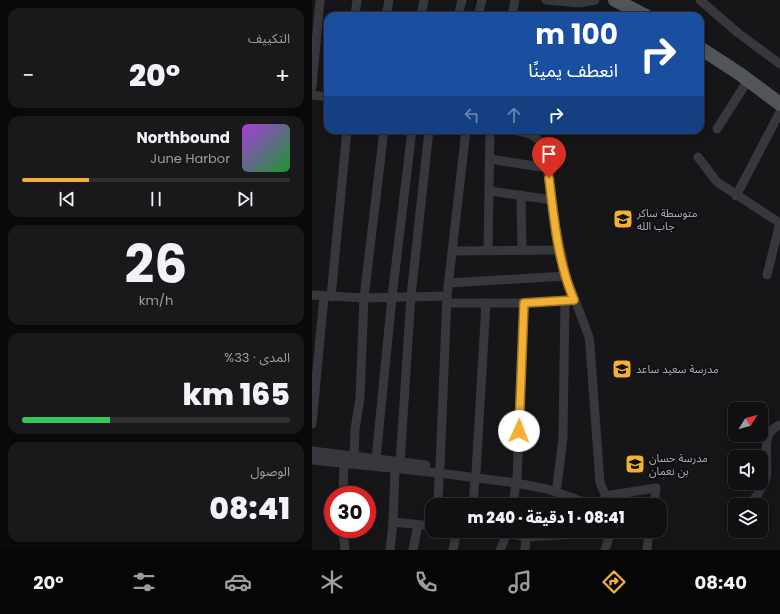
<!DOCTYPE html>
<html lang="ar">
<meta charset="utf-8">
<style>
body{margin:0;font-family:Poppins,"Noto Sans Arabic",sans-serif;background:#19191b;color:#f1f3f6;direction:rtl;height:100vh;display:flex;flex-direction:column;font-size:15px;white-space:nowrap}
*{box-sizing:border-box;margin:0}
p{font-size:13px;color:#9c9d9f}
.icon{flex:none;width:22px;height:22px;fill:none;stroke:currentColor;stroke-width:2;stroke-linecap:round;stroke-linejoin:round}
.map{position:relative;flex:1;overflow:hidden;direction:ltr}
.details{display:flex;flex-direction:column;gap:8px;padding:8px;background:#09090a;width:312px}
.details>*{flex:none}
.banner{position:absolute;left:12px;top:12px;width:380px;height:122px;border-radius:12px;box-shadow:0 2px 10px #0003,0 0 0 1px #303032;direction:rtl;background:#1a4fa0;color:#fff;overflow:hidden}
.needle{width:26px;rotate:53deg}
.tools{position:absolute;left:416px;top:402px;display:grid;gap:8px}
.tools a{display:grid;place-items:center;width:40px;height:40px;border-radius:8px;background:#101012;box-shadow:0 2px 10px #0003,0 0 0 1px #303032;font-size:20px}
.speed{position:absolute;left:12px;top:486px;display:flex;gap:8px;font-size:20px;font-weight:700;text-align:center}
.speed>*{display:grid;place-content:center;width:52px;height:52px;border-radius:50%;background:#101012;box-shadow:0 2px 10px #0003,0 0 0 1px #303032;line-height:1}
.speed .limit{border:6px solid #d22;background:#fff;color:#111}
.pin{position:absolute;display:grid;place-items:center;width:34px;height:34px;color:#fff;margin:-41px -17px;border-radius:50% 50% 50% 0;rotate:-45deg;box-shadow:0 0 4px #0007}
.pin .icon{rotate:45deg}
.me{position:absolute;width:44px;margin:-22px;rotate:2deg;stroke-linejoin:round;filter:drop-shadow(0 0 3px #0008)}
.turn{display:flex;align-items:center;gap:14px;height:84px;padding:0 20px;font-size:18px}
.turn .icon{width:52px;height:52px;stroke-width:2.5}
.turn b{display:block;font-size:28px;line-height:34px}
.lanes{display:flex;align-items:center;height:38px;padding:0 20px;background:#0003;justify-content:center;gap:20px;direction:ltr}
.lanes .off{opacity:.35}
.big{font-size:30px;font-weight:800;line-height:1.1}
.details .widget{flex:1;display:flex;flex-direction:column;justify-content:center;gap:6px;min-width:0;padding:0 14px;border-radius:12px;background:#19191b}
.details .dial{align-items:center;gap:0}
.dial b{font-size:52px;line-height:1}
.song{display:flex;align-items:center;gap:12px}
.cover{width:48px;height:48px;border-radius:6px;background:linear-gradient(135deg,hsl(280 70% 55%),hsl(130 70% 35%))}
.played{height:4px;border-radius:2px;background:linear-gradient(90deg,#f2b134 25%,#303032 25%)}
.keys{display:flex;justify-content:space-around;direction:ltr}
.heat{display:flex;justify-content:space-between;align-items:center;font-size:22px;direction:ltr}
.charge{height:6px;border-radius:3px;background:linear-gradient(90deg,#34c759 33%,#303032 0)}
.trip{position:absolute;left:113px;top:498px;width:242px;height:40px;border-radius:12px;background:#101012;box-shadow:0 2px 10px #0003,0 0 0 1px #303032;font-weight:800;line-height:40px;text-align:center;direction:rtl}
.menu{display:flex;height:64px;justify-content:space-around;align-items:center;background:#060607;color:#9c9d9f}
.menu .icon{width:28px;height:28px}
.menu .on{color:#f2b134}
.menu b{font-size:18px;color:#f1f3f6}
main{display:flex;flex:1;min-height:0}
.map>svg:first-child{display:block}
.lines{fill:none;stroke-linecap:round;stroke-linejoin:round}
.minor{stroke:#37383d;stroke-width:9}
.primary{stroke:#53555c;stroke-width:14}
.route-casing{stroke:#9d7322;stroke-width:10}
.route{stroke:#f2b134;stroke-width:7}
.labels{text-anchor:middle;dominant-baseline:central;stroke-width:4;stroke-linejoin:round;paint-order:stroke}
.poi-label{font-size:11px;fill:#a8adb8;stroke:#111113;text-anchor:start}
</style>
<main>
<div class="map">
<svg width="468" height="550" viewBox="0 0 468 550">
<rect width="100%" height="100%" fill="#161618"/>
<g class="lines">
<g class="minor">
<polyline points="234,0 268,3 283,0"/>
<polyline points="388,0 426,33 468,64"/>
<polyline points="43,16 45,0"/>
<polyline points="74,16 77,0"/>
<polyline points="109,16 112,0"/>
<polyline points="146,16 150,0"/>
<polyline points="166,16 170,0"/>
<polyline points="200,16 203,0"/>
<polyline points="0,87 8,0"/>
<polyline points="0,95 16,97"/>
<polyline points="405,129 436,80"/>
<path d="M200 130C214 132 225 134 232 148L244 228 254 276 277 337 278 346 288 483 298 505"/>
<polyline points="386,157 405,182 468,223"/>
<polyline points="178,159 235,168"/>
<polyline points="178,191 240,200"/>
<polyline points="209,195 210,250"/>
<polyline points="424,196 468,112"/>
<polyline points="176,250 178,130"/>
<polyline points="140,251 248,250"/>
<polyline points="455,275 468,223"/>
<polyline points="137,283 254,276"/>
<polyline points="0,295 52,298 135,296"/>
<polyline points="19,297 35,130"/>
<polyline points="135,303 212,303 260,300"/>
<polyline points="0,424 12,296"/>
<polyline points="0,451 114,465"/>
<polyline points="42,456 43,429 48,398 52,298 72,130"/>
<polyline points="64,459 80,297 100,130"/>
<polyline points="0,460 127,473 204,483 235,489 272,502 297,504"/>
<polyline points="88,463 99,296 117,130"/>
<polyline points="128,467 135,296 154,130"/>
<polyline points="164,472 174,303"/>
<polyline points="205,479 212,303"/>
<polyline points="245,486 251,437 253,301"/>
<polyline points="31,495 32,463"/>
<polyline points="293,496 344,488 342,505"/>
<polyline points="126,505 127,473"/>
<polyline points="161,505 163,478"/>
<polyline points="201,505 204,483"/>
<path d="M438 505C444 496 451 488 454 478 458 462 446 432 468 425"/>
<polyline points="81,522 120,526"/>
<polyline points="31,529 33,550"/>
<polyline points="165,531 196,533 214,537 299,532"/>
<polyline points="78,550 81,522 83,469"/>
<polyline points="101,550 106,525"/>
<polyline points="141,550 145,531"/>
<polyline points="188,550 196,531"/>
<polyline points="213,550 214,537"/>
<polyline points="293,550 299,531"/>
<polyline points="335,550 337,531"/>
</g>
<g class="primary">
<polyline points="303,0 334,16"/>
<polyline points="388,48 428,74 468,104"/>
</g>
</g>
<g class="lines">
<g class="route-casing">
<path id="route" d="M207 431 212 303 262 300C246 263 242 219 237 178"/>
</g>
<use href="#route" class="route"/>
</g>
<defs>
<g id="school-square" transform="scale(1)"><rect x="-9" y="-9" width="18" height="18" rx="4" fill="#f2b134" stroke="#111113"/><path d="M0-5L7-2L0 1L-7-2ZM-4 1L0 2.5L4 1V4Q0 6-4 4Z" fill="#111"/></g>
</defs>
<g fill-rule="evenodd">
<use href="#school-square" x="311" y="219"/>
<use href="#school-square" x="310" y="369"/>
<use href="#school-square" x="323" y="464"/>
</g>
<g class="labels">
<g class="poi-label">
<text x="325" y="213">متوسطة ساكر<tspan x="325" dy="13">جاب الله</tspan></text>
<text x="324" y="369">مدرسة سعيد ساعد</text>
<text x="337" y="458">مدرسة حسان<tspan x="337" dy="13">بن نعمان</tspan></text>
</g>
</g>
</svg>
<div class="tools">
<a><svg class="needle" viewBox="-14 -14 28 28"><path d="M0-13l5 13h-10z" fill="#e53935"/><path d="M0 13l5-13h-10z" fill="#9c9d9f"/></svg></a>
<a><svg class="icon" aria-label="sound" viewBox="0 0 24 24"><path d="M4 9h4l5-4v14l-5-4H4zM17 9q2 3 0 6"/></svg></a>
<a><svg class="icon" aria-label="layers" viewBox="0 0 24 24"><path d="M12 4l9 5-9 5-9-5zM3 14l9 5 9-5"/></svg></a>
</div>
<div class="speed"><div class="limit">30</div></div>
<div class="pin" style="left:237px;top:178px;background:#d93025"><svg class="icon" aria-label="arrive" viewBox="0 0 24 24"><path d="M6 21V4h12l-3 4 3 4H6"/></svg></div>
<svg class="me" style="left:207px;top:431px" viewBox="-20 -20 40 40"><circle r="19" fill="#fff"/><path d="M0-13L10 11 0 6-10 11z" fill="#f2b134"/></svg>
<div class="trip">08:41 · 1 دقيقة · 240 m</div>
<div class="banner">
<div class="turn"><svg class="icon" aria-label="right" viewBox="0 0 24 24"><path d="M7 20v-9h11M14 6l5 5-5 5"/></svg><div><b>100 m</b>انعطف يمينًا</div></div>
<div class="lanes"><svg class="icon off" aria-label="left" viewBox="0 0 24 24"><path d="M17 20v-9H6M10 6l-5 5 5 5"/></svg><svg class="icon off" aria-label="ahead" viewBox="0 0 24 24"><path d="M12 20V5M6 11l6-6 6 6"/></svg><svg class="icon" aria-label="right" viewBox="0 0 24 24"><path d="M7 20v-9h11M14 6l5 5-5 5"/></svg></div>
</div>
</div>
<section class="details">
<div class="widget"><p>التكييف</p>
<div class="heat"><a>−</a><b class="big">20°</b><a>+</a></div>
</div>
<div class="widget">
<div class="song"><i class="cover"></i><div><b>Northbound</b><p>June Harbor</p></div></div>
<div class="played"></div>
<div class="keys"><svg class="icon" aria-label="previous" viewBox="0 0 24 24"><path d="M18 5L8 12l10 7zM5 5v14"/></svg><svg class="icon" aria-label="pause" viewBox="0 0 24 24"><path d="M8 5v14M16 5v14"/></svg><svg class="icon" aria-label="next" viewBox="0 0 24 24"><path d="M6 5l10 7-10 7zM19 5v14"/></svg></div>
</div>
<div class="widget dial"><b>26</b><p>km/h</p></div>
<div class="widget"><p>المدى · 33%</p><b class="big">165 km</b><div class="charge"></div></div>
<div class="widget"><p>الوصول</p><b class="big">08:41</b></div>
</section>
</main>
<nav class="menu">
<b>08:40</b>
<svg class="icon on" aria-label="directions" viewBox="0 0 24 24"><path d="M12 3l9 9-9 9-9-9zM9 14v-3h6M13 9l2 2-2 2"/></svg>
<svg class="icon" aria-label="music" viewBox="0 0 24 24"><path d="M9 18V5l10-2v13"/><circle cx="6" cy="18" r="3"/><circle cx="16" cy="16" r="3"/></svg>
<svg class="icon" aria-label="phone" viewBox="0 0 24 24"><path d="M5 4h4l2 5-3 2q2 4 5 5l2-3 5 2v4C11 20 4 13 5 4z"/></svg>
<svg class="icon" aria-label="climate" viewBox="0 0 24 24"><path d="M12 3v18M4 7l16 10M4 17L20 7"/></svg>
<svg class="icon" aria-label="car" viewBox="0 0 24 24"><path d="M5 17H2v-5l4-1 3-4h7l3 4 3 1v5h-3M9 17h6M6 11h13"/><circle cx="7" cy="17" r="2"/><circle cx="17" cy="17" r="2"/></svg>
<svg class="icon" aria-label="filters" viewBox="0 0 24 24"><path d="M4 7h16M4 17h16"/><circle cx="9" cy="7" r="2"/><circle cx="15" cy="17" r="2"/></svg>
<b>20°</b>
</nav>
